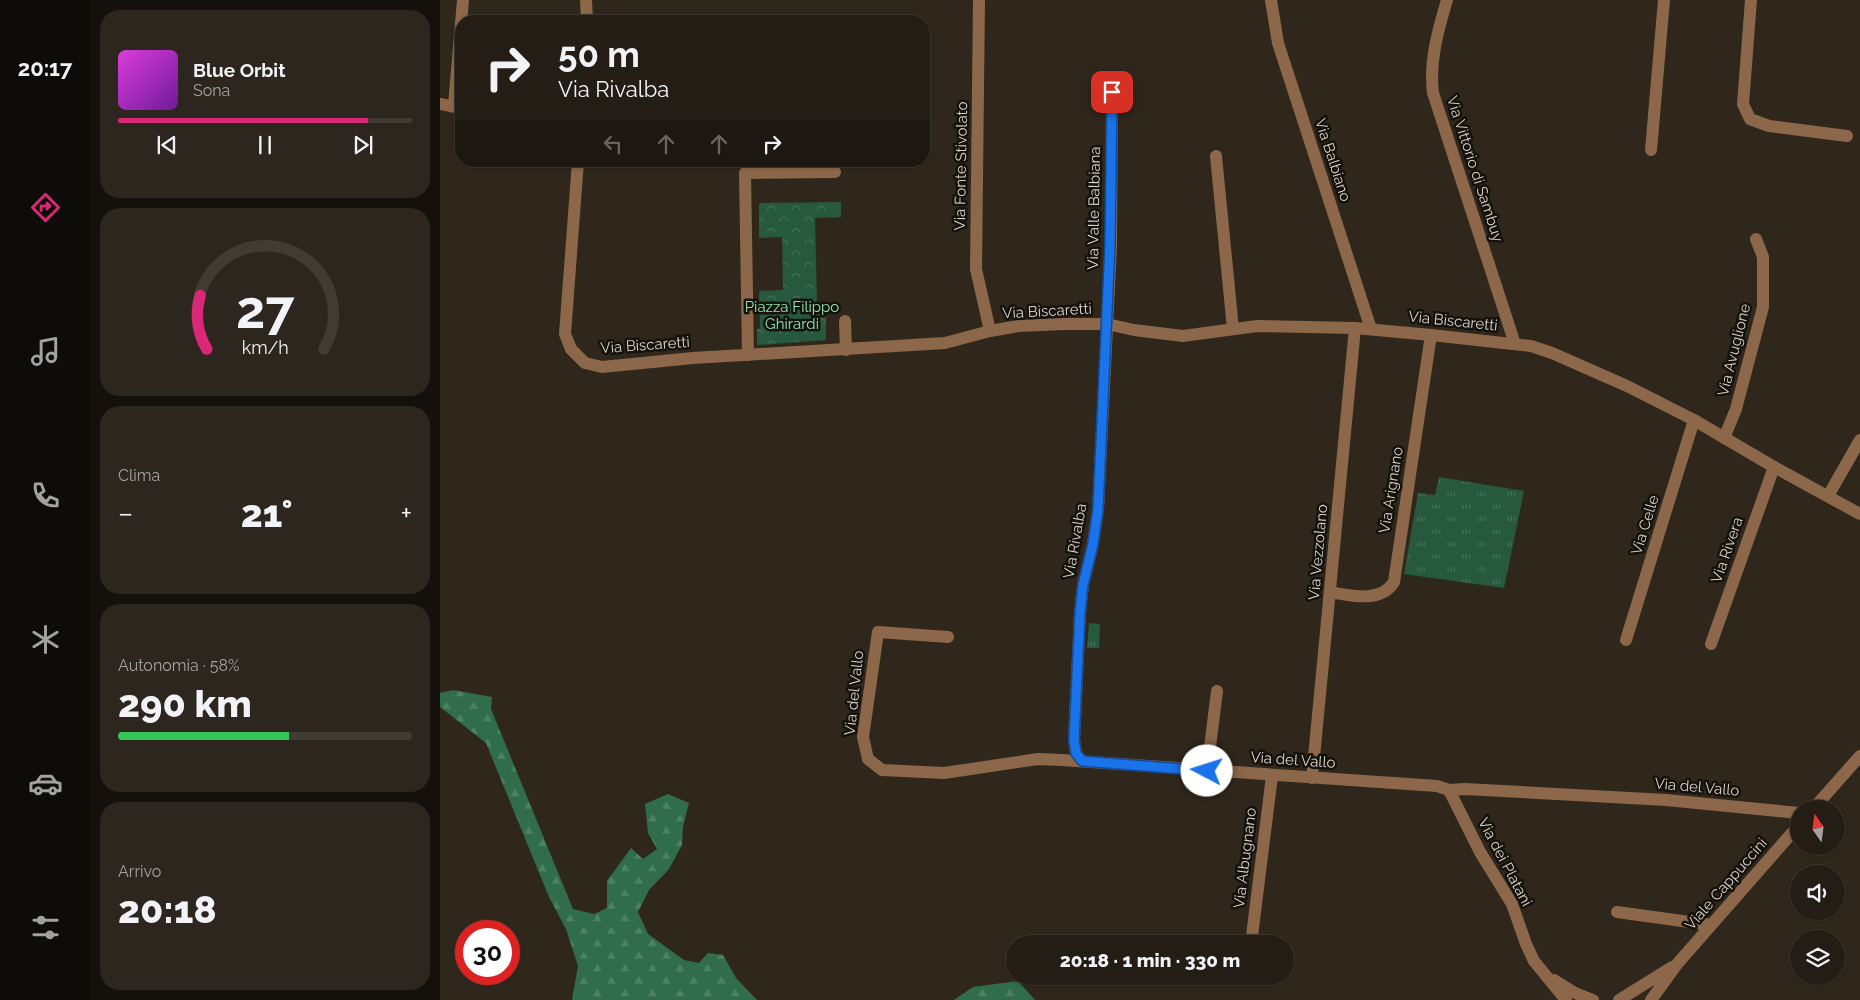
<!DOCTYPE html>
<html lang="it">
<meta charset="utf-8">
<style>
body{margin:0;font-family:Raleway,sans-serif;background:#2c261e;color:#f1f3f6;height:100vh;display:flex;flex-direction:column;font-size:19px;white-space:nowrap}
*{box-sizing:border-box;margin:0}
p{font-size:16px;color:#a3a2a0}
.icon{flex:none;width:28px;height:28px;fill:none;stroke:currentColor;stroke-width:2;stroke-linecap:round;stroke-linejoin:round}
.map{position:relative;flex:1;overflow:hidden}
.details{display:flex;flex-direction:column;gap:10px;padding:10px;background:#14100c;width:350px}
.details>*{flex:none}
.top-card{position:absolute;left:15px;top:15px;width:475px;height:152px;border-radius:20px;box-shadow:0 1px 4px #0004,0 0 0 1px #413b34;background:#241d15;color:#f1f3f6;overflow:hidden}
.needle{width:32px;rotate:346deg}
.buttons{position:absolute;left:1350px;top:800px;display:grid;gap:10px}
.buttons a{display:grid;place-items:center;width:55px;height:55px;border-radius:50%;background:#241d15;box-shadow:0 1px 4px #0004,0 0 0 1px #413b34;font-size:25px}
.speed{position:absolute;left:15px;top:920px;display:flex;gap:10px;font-size:25px;font-weight:700;text-align:center}
.speed>*{display:grid;place-content:center;width:65px;height:65px;border-radius:50%;background:#241d15;box-shadow:0 1px 4px #0004,0 0 0 1px #413b34;line-height:1}
.speed .limit{border:8px solid #d22;background:#fff;color:#111}
.pin{position:absolute;display:grid;place-items:center;width:42px;height:42px;color:#fff;margin:-21px;border-radius:10px;box-shadow:0 2px 8px #0006}
.me{position:absolute;width:55px;margin:-28px;rotate:275deg;stroke-linejoin:round;filter:drop-shadow(0 0 4px #0008)}
.turn{display:flex;align-items:center;gap:18px;height:105px;padding:0 20px;font-size:22px}
.turn .icon{width:65px;height:65px;stroke-width:2.5}
.turn b{display:block;font-size:35px;line-height:42px}
.lanes{display:flex;align-items:center;height:48px;padding:0 20px;background:#0003;justify-content:center;gap:25px;direction:ltr}
.lanes .off{opacity:.35}
.big{font-size:38px;font-weight:800;line-height:1.1}
.details .card{flex:1;display:flex;flex-direction:column;justify-content:center;gap:8px;min-width:0;padding:0 18px;border-radius:20px;background:#2c261e}
.details .dial{align-items:center;gap:0}
.dial svg{height:130px;overflow:visible;fill:none;stroke:#413b34;stroke-width:7;stroke-linecap:round;text-anchor:middle}
.dial text{fill:#f1f3f6;stroke:none}
.song{display:flex;align-items:center;gap:15px}
.cover{width:60px;height:60px;border-radius:8px;background:linear-gradient(135deg,hsl(300 70% 55%),hsl(280 70% 35%))}
.played{height:5px;border-radius:2px;background:linear-gradient(90deg,#db2777 85%,#413b34 85%)}
.keys{display:flex;justify-content:space-around;direction:ltr}
.heat{display:flex;justify-content:space-between;align-items:center;font-size:28px;direction:ltr}
.charge{height:8px;border-radius:4px;background:linear-gradient(90deg,#34c759 58%,#413b34 0)}
.trip{position:absolute;left:566px;top:935px;width:288px;height:50px;border-radius:25px;background:#241d15;box-shadow:0 1px 4px #0004,0 0 0 1px #413b34;font-weight:800;line-height:50px;text-align:center}
main{display:flex;flex:1;min-height:0}
.menu{display:flex;flex-direction:column;width:90px;justify-content:space-around;align-items:center;background:#0e0c08;color:#a3a2a0}
.menu .icon{width:35px;height:35px}
.menu .active{color:#db2777}
.menu b{font-size:22px;color:#f1f3f6}
.map>svg:first-child{display:block}
.grass{fill:url(#grass-tufts)}
.forest{fill:url(#forest-firs)}
.park{fill:url(#park-crowns)}
.lines{fill:none;stroke-linecap:round;stroke-linejoin:round}
.minor{stroke:#8c6749;stroke-width:12}
.route-casing{stroke:#114b97;stroke-width:12}
.route{stroke:#1a73e8;stroke-width:9}
.labels{text-anchor:middle;dominant-baseline:central;stroke-width:5;stroke-linejoin:round;paint-order:stroke}
.street-label{font-size:15px;fill:#d8d3cb;stroke:#15110c}
.park-label{font-size:15px;fill:#8ce5b2;stroke:#15110c}
</style>
<main>
<nav class="menu">
<b>20:17</b>
<svg class="icon active" aria-label="directions" viewBox="0 0 24 24"><path d="M12 3l9 9-9 9-9-9zM9 14v-3h6M13 9l2 2-2 2"/></svg>
<svg class="icon" aria-label="music" viewBox="0 0 24 24"><path d="M9 18V5l10-2v13"/><circle cx="6" cy="18" r="3"/><circle cx="16" cy="16" r="3"/></svg>
<svg class="icon" aria-label="phone" viewBox="0 0 24 24"><path d="M5 4h4l2 5-3 2q2 4 5 5l2-3 5 2v4C11 20 4 13 5 4z"/></svg>
<svg class="icon" aria-label="climate" viewBox="0 0 24 24"><path d="M12 3v18M4 7l16 10M4 17L20 7"/></svg>
<svg class="icon" aria-label="car" viewBox="0 0 24 24"><path d="M5 17H2v-5l4-1 3-4h7l3 4 3 1v5h-3M9 17h6M6 11h13"/><circle cx="7" cy="17" r="2"/><circle cx="17" cy="17" r="2"/></svg>
<svg class="icon" aria-label="filters" viewBox="0 0 24 24"><path d="M4 7h16M4 17h16"/><circle cx="9" cy="7" r="2"/><circle cx="15" cy="17" r="2"/></svg>
</nav>
<section class="details">
<div class="card">
<div class="song"><i class="cover"></i><div><b>Blue Orbit</b><p>Sona</p></div></div>
<div class="played"></div>
<div class="keys"><svg class="icon" aria-label="previous" viewBox="0 0 24 24"><path d="M18 5L8 12l10 7zM5 5v14"/></svg><svg class="icon" aria-label="pause" viewBox="0 0 24 24"><path d="M8 5v14M16 5v14"/></svg><svg class="icon" aria-label="next" viewBox="0 0 24 24"><path d="M6 5l10 7-10 7zM19 5v14"/></svg></div>
</div>
<div class="card dial"><svg viewBox="0 0 100 80">
<path d="M14 69A42 42 0 1 1 86 69"/>
<path d="M14 69A42 42 0 0 1 10 36" stroke="#db2777"/>
<text x="50" y="56" font-size="32" font-weight="700">27</text>
<text x="50" y="72" font-size="11">km/h</text>
</svg></div>
<div class="card"><p>Clima</p>
<div class="heat"><a>−</a><b class="big">21°</b><a>+</a></div>
</div>
<div class="card"><p>Autonomia · 58%</p><b class="big">290 km</b><div class="charge"></div></div>
<div class="card"><p>Arrivo</p><b class="big">20:18</b></div>
</section>
<div class="map">
<svg width="1420" height="1000" viewBox="0 0 1420 1000">
<defs>
<pattern id="grass-tufts" width="24" height="20" patternUnits="userSpaceOnUse" patternTransform="scale(1.25)"><rect width="24" height="20" fill="#27593e"/><path d="M3 7l-1-3M5 7V3M7 7l1-3M15 17l-1-3M17 17v-4M19 17l1-3" fill="none" stroke="#467059"/></pattern>
<pattern id="forest-firs" width="22" height="20" patternUnits="userSpaceOnUse" patternTransform="scale(1.25)"><rect width="22" height="20" fill="#306d4c"/><path d="M5 1l3.5 6h-7zM16 11l3.5 6h-7z" fill="#4d8164"/></pattern>
<pattern id="park-crowns" width="20" height="18" patternUnits="userSpaceOnUse" patternTransform="scale(1.25)"><rect width="20" height="18" fill="#27593e"/><path d="M2 6a3 3 0 1 1 6 0M12 15a3 3 0 1 1 6 0" fill="none" stroke="#467059"/></pattern>
</defs>
<rect width="100%" height="100%" fill="#30271c"/>
<g class="grass">
<polygon points="999,477 1084,491 1064,588 964,574 978,493 995,495"/>
<polygon points="649,623 660,624 659,648 647,648"/>
</g>
<g class="forest">
<polygon points="13,690 52,697 51,709 133,909 154,914 167,908 167,881 191,848 203,859 217,849 208,833 205,804 228,794 249,803 243,827 242,845 229,869 209,890 198,912 208,934 244,960 259,963 268,953 283,955 296,978 317,1000 132,1000 138,966 126,929 109,897 46,743 0,707 0,693"/>
<polygon points="578,981 595,1000 514,1000 533,987"/>
</g>
<polygon class="park" points="401,202 401,217 375,218 377,304 386,317 386,340 317,345 317,329 320,328 319,291 343,290 342,237 319,238 319,203"/>
<g class="lines">
<g class="minor">
<polyline points="146,0 147,21"/>
<polyline points="539,0 536,269 550,331"/>
<polyline points="831,0 838,43 931,329"/>
<path d="M1007 0C998 31 989 61 993 93L1075 344"/>
<polyline points="1311,0 1303,104 1310,119 1329,126 1407,136"/>
<polyline points="0,104 21,108"/>
<polyline points="14,106 23,0"/>
<polyline points="1211,150 1224,0"/>
<polyline points="776,156 793,329"/>
<polyline points="138,161 125,334 131,349 145,363 162,367 253,358 505,343 550,331 579,326 624,324 667,324 694,330 743,336 817,326 915,328 991,335 1091,346 1112,353 1187,386 1254,420 1334,467 1420,514"/>
<polyline points="405,321 406,350"/>
<polyline points="308,355 305,173 395,172"/>
<polyline points="1284,438 1296,409 1323,307 1323,257 1316,239"/>
<polyline points="1388,496 1420,440"/>
<path d="M890 592C912 596 941 603 954 582L991 335"/>
<polyline points="508,637 438,632 423,737 428,759 442,770 504,773 598,759 622,760 997,786 1009,790 1025,789 1226,800 1359,813"/>
<polyline points="1186,640 1254,420"/>
<polyline points="1271,644 1334,467"/>
<polyline points="642,761 636,753 634,740 640,613 643,585 653,544 658,509 671,245 672,93"/>
<polyline points="767,771 777,691"/>
<polyline points="872,778 915,328"/>
<polyline points="1009,790 1040,852 1072,904 1086,944 1094,961 1126,1000"/>
<polyline points="1373,809 1420,756"/>
<polyline points="1177,912 1271,925"/>
<polyline points="811,944 832,776"/>
<polyline points="1114,980 1135,993 1153,1000"/>
<polyline points="1179,1000 1232,967"/>
<polyline points="1211,1000 1238,963 1359,825"/>
</g>
</g>
<g class="lines">
<g class="route-casing">
<polyline id="route" points="672,92 670,245 658,509 653,544 643,585 640,613 634,740 636,753 642,761 767,771"/>
</g>
<use href="#route" class="route"/>
</g>
<g class="labels">
<g class="street-label">
<text transform="translate(893 160) rotate(72)">Via Balbiano</text>
<text transform="translate(521 166) rotate(-89)">Via Fonte Stivolato</text>
<text transform="translate(1035 169) rotate(72)">Via Vittorio di Sambuy</text>
<text transform="translate(654 208) rotate(-89)">Via Valle Balbiana</text>
<text transform="translate(607 311) rotate(-3)">Via Biscaretti</text>
<text transform="translate(1013 321) rotate(6)">Via Biscaretti</text>
<text transform="translate(205 345) rotate(-4)">Via Biscaretti</text>
<text transform="translate(1294 350) rotate(-76)">Via Avuglione</text>
<text transform="translate(951 490) rotate(-81)">Via Arignano</text>
<text transform="translate(1205 525) rotate(-73)">Via Celle</text>
<text transform="translate(635 541) rotate(-80)">Via Rivalba</text>
<text transform="translate(1287 550) rotate(-71)">Via Rivera</text>
<text transform="translate(878 552) rotate(-85)">Via Vezzolano</text>
<text transform="translate(414 693) rotate(-84)">Via del Vallo</text>
<text transform="translate(853 760) rotate(4)">Via del Vallo</text>
<text transform="translate(1257 787) rotate(5)">Via del Vallo</text>
<text transform="translate(805 858) rotate(-83)">Via Albugnano</text>
<text transform="translate(1065 862) rotate(62)">Via dei Platani</text>
<text transform="translate(1286 884) rotate(-49)">Viale Cappuccini</text>
</g>
<g class="park-label">
<text x="352" y="307">Piazza Filippo<tspan x="352" dy="17">Ghirardi</tspan></text>
</g>
</g>
</svg>
<div class="buttons">
<a><svg class="needle" viewBox="-14 -14 28 28"><path d="M0-13l5 13h-10z" fill="#e53935"/><path d="M0 13l5-13h-10z" fill="#a3a2a0"/></svg></a>
<a><svg class="icon" aria-label="sound" viewBox="0 0 24 24"><path d="M4 9h4l5-4v14l-5-4H4zM17 9q2 3 0 6"/></svg></a>
<a><svg class="icon" aria-label="layers" viewBox="0 0 24 24"><path d="M12 4l9 5-9 5-9-5zM3 14l9 5 9-5"/></svg></a>
</div>
<div class="speed"><div class="limit">30</div></div>
<div class="pin" style="left:672px;top:92px;background:#d93025"><svg class="icon" aria-label="arrive" viewBox="0 0 24 24"><path d="M6 21V4h12l-3 4 3 4H6"/></svg></div>
<svg class="me" style="left:767px;top:771px" viewBox="-20 -20 40 40"><circle r="19" fill="#fff"/><path d="M0-13L10 11 0 6-10 11z" fill="#1a73e8"/></svg>
<div class="trip">20:18 · 1 min · 330 m</div>
<div class="top-card">
<div class="turn"><svg class="icon" aria-label="right" viewBox="0 0 24 24"><path d="M7 20v-9h11M14 6l5 5-5 5"/></svg><div><b>50 m</b>Via Rivalba</div></div>
<div class="lanes"><svg class="icon off" aria-label="left" viewBox="0 0 24 24"><path d="M17 20v-9H6M10 6l-5 5 5 5"/></svg><svg class="icon off" aria-label="ahead" viewBox="0 0 24 24"><path d="M12 20V5M6 11l6-6 6 6"/></svg><svg class="icon off" aria-label="ahead" viewBox="0 0 24 24"><path d="M12 20V5M6 11l6-6 6 6"/></svg><svg class="icon" aria-label="right" viewBox="0 0 24 24"><path d="M7 20v-9h11M14 6l5 5-5 5"/></svg></div>
</div>
</div>
</main>
